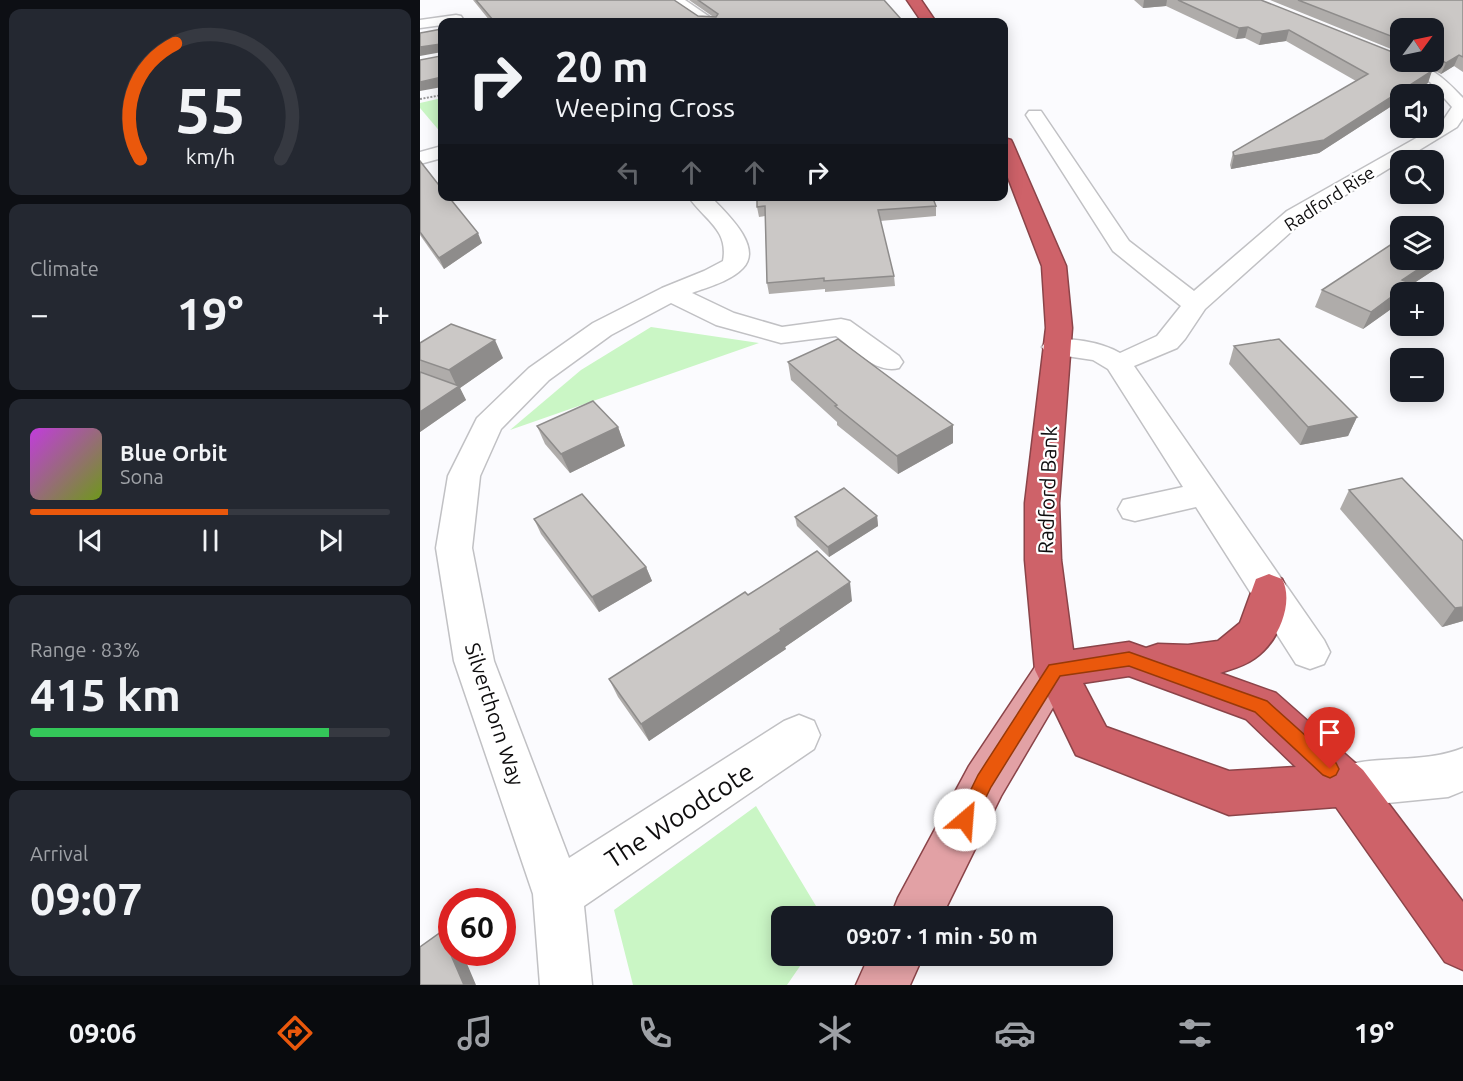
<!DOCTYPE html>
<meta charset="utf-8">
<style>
body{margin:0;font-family:Ubuntu,sans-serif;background:#242831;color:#f1f3f6;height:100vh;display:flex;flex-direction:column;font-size:22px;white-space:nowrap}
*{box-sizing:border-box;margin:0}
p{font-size:20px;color:#9ea1a6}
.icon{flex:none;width:33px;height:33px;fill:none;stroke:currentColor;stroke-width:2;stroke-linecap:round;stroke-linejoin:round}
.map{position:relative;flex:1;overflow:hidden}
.panel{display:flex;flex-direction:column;gap:9px;padding:9px;background:#0d0f14;width:420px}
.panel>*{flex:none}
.top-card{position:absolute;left:18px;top:18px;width:570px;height:183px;border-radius:12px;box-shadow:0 3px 15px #0003;background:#171b24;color:#f1f3f6;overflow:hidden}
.needle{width:39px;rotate:57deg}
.buttons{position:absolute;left:970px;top:18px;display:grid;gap:12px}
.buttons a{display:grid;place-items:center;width:54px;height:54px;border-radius:12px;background:#171b24;box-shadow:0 3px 15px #0003;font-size:30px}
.speed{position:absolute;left:18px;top:888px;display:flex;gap:12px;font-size:30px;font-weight:700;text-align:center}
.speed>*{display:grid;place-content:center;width:78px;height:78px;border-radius:50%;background:#171b24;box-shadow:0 3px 15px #0003;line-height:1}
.speed .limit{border:9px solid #d22;background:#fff;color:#111}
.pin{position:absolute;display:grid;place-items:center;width:51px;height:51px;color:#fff;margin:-62px -26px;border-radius:50% 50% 50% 0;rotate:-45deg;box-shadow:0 0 6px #0007}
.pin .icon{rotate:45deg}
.me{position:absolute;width:66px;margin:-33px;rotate:27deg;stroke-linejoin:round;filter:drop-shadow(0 0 4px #0008)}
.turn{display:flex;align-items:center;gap:21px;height:126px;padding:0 18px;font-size:27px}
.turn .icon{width:78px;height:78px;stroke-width:2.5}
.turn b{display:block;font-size:42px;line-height:51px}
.lanes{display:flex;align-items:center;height:57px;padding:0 18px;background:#0003;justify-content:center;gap:30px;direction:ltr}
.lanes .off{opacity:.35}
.big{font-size:45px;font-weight:700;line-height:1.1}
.panel .tile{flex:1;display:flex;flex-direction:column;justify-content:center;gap:9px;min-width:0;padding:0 21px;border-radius:12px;background:#242831}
.panel .dial{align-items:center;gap:0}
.dial svg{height:156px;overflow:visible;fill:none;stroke:#363941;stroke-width:7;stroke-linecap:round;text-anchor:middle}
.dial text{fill:#f1f3f6;stroke:none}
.song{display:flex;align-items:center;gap:18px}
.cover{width:72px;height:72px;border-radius:9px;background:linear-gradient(135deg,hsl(290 70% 55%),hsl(80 70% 35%))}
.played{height:6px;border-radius:3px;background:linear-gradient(90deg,#ea580c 55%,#363941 55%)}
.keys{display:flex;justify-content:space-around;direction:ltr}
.heat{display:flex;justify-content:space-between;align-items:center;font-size:33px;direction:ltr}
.charge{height:9px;border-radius:4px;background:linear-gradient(90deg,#34c759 83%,#363941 0)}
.trip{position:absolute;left:351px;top:906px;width:342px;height:60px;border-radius:12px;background:#171b24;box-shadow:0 3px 15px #0003;font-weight:700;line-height:60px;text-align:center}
.dock{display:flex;height:96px;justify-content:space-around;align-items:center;background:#090b0e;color:#9ea1a6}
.dock .icon{width:42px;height:42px}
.dock .selected{color:#ea580c}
.dock b{font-size:27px;color:#f1f3f6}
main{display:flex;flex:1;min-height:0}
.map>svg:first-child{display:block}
.green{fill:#caf6c5}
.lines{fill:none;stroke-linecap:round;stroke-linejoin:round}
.street-casing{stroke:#c1c1c4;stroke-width:3}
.secondary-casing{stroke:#c1c1c4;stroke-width:3}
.primary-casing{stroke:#8b4449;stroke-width:3}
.highway-casing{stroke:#8b4449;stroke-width:3}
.path{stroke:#969597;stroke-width:2;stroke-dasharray:2 1.5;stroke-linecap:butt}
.street{fill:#fff;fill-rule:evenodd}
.secondary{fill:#fff;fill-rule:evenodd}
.primary{fill:#e2a1a5;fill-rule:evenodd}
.highway{fill:#ce6269;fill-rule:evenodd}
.wall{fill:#afacaa}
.shaded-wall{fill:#8e8c8b}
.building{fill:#cbc8c6;stroke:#8e8c8b;stroke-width:1.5}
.route{fill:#ea580c;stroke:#983908;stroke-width:1.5}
.labels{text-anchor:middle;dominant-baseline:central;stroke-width:4.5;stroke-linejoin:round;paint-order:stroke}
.far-street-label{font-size:18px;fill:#0e0d0e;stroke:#fff}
.street-label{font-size:21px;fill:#0e0d0e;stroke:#fff}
.near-street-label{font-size:26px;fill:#0e0d0e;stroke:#fff}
</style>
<main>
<section class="panel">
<div class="tile dial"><svg viewBox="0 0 100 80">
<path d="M14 69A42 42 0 1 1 86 69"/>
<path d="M14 69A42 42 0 0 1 32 10" stroke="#ea580c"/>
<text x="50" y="56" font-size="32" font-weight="700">55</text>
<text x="50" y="72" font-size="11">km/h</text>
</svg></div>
<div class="tile"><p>Climate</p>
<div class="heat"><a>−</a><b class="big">19°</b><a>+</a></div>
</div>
<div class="tile">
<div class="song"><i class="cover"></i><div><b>Blue Orbit</b><p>Sona</p></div></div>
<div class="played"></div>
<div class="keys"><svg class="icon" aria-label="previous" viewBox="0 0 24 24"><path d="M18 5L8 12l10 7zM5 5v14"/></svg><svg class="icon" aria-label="pause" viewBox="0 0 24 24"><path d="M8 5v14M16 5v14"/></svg><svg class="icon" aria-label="next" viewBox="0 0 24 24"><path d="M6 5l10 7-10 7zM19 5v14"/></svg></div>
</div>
<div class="tile"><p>Range · 83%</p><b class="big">415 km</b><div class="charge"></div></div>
<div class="tile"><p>Arrival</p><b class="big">09:07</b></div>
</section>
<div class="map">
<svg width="1043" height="985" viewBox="0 0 1043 985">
<rect width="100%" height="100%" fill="#fbfbfe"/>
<g class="green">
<polygon points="22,98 22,134 0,108 0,103"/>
<polygon points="231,327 339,343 90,430 161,370"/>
<polygon points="336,806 402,916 362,916 362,956 387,956 367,985 213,985 194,910"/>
</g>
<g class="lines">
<g class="street-casing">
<g id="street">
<polygon points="249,0 265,0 297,22 281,22"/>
<polygon points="36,15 41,16 43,19 41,22 22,22 22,25 0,28 0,20"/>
<path d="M981 58V62C1008 62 1025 79 1043 98V118L1037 127 883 221 785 309 765 339 757 348 714 366 904 640 910 652 904 664 890 669 876 664 776 507 715 521 703 518 698 509 703 500 763 487 688 369 673 360 626 353 622 347 626 341C648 336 681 342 700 353L737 336 761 306 693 251 606 115 609 111H621L709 241 774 291 867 211 1014 128 1024 119 1032 107 1010 82 978 65 976 62Z"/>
<polygon points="22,146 22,158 0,164 0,152"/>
<path d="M268 196H290C304 211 344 246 323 268 311 281 288 287 272 293L314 313 362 327 421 319 430 321 479 356 483 362 479 368C455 374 434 349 416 336L361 343 296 325 251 303 191 335 129 380 81 429 60 476 52 548 74 661 149 858 364 721 379 715 394 721 400 735 394 749 164 906 172 985H120L113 894 34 661 16 548 28 476 57 418 109 368 173 323 242 288 284 271 303 261C309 229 284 220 268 196Z"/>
</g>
</g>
<g class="secondary-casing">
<path id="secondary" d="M1043 748V791L1028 797 927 807 911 800 905 785 911 770C953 753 1001 765 1043 748Z"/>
</g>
<g class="primary-casing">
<g id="primary">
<polygon points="635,653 649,658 655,670 581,796 522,916 471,916 478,898 549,766 621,658"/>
<polygon points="449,956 503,956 490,985 436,985"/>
</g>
</g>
<g class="highway-casing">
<g id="highway">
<polygon points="487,0 501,0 516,22 502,22"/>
<path d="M584 138 591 140 593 144 646 266 652 328 639 503 641 560 653 650 709 642 726 648 738 644 768 645 798 641 820 623 836 579 849 574 862 579C875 603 857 643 835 658 824 666 812 669 800 673L856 693 943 770 1043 902V970L1025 962 916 807 809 815 656 755 615 670 605 560V503L626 328 622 266 584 167ZM709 676 826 719 876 767 809 771 686 727 663 683Z"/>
</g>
</g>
<polyline class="path" points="0,99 22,95"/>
<use href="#street" class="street"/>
<use href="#secondary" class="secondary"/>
<use href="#primary" class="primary"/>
<use href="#highway" class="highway"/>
</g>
<g class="wall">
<polygon points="53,0 254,0 278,16 292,16 269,0 464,0 481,22 70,21"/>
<polygon points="714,0 841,0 981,62 1014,62 1014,28 981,28 981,53 850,0 1043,0 1043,72 1034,66 1021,74 1000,63 994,62 1008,83 981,94 981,100 899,153 811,169 810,165 813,152 936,81 866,41 839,45 825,38 816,39 746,6 723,8"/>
<polygon points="0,161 62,243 24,269 0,235"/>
<polygon points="337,196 516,206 516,216 460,221 474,276 475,286 405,292 405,289 349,294 347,283 345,216 339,217 337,207"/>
<polygon points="1014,270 988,287 986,292 981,292 981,302 943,329 895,307 902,290"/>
<polygon points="0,343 83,358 40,388 46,400 0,432"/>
<polygon points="814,346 937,417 928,436 880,445 809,364"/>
<polygon points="368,362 533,443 478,474 417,425 417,422 371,380"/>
<polygon points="117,426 198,427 205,446 150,473 125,444"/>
<polygon points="982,478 1043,621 1022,627 920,509 929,490"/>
<polygon points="457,516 458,526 409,557 377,526 375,517"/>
<polygon points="114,519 226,567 232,581 179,612 121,534"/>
<polygon points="328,595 432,601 365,647 366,649 229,741 198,697 189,679"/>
</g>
<g class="shaded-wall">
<polygon points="724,0 747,0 746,6 723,8"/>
<polygon points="481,19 481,22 439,22"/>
<polygon points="828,27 825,38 816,39 819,28"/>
<polygon points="869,30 866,41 839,45 842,34"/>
<polygon points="20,44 22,52 0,56 0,47"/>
<polygon points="1039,55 1034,66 1021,74 1026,63"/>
<polygon points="1012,71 1008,83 990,94 981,94 981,100 899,153 811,169 814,156"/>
<polygon points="22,77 22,87 0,91 0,82"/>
<polygon points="58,233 62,243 24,269 19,258"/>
<polygon points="1022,253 1014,270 988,287 986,292 981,292 981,302 943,329 951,312 982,280 1012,260 1014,260 1014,258"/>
<polygon points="75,340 83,358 40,388 46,400 0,432 0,412 37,387 29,370"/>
<polygon points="937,417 928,436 880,445 888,427"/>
<polygon points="533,425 533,443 478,474 477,456"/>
<polygon points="198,427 205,446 150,473 141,454"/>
<polygon points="457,516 458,526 409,557 408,547"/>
<polygon points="226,567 232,581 179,612 172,597"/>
<polygon points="430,582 432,601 365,647 366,649 229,741 221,724"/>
<polygon points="1043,607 1043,621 1022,627 1035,608"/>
<polygon points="21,932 32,940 32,952 42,952 56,985 44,985"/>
</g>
<g class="building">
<polygon points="56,0 254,0 278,16 296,17 298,14 278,0 464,0 481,19 439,22 62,22 73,20"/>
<polygon points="758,0 841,0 980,55 981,62 993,62 1012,71 904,140 814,156 813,152 948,74 869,30 842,34 828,27 819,28"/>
<polygon points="878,0 1043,0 1043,57 1039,55 1026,63 1014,56 1014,28 981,28 981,40"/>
<polygon points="22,29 22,77 0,82 0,60 21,56 20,44 0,47 0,33"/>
<polygon points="0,161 22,189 22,196 28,196 58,233 19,258 0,232"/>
<polygon points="337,196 512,196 516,206 458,210 474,276 404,281 404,278 347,283 345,206 337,207"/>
<polygon points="981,238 981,260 1012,260 982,280 990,283 951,312 902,290"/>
<polygon points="1014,250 1022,253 1014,258"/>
<polygon points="31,324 75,340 29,370 0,360 0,343"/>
<polygon points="418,339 533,425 477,456 415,406 417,405 368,362"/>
<polygon points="859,339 937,417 888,427 814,346"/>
<polygon points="0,372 39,386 0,412"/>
<polygon points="173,401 198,427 141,454 117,426"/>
<polygon points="982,478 1043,541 1043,607 1035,608 929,490"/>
<polygon points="424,488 457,516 408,547 375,517"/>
<polygon points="162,494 226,567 172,597 114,519"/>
<polygon points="397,551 430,582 360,629 361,631 221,724 189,679 325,592 328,595"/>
<polygon points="21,932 44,985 0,985 0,947"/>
</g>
<polygon class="route" points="709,652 847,701 916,763 919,769 916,775 910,778 903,775 835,712 709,666 640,676 571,787 552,826 545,829 538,826 536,820 558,775 629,665"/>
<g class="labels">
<g class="far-street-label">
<text transform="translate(909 198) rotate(-33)">Radford Rise</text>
</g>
<g class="street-label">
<text transform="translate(627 490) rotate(-88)">Radford Bank</text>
<text transform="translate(75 714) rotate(72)">Silverthorn Way</text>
</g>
<g class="near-street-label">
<text transform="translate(259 815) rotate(-33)">The Woodcote</text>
</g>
</g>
</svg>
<div class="buttons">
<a><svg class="needle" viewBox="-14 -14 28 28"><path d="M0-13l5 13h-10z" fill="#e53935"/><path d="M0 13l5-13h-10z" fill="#9ea1a6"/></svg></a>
<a><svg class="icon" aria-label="sound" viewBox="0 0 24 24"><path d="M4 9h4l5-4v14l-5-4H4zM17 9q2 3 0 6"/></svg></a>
<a><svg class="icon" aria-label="search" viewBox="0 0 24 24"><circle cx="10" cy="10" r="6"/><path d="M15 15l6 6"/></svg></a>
<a><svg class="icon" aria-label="layers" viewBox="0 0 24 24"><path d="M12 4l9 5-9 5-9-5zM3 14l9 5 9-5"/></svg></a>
<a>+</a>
<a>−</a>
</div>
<div class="speed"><div class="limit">60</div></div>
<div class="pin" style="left:910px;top:769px;background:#d93025"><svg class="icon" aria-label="arrive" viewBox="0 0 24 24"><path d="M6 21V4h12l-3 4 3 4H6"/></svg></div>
<svg class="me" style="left:545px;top:820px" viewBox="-20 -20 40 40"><circle r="19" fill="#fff"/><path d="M0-13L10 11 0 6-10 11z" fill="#ea580c"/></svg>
<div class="trip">09:07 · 1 min · 50 m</div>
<div class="top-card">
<div class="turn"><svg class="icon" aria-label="right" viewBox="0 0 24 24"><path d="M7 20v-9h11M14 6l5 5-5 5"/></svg><div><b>20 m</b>Weeping Cross</div></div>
<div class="lanes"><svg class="icon off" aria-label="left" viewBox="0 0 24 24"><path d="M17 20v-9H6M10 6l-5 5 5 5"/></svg><svg class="icon off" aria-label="ahead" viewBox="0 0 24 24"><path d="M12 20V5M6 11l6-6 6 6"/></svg><svg class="icon off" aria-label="ahead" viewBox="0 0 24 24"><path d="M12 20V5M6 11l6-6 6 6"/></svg><svg class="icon" aria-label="right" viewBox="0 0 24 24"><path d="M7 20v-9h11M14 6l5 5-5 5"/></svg></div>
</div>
</div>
</main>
<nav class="dock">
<b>09:06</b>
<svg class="icon selected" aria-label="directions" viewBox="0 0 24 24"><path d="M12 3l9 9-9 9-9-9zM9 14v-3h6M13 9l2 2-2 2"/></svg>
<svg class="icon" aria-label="music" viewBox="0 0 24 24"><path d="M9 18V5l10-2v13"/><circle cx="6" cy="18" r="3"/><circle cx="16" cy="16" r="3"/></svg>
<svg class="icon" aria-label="phone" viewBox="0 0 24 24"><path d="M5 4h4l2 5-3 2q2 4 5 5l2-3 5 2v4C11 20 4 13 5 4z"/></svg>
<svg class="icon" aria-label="climate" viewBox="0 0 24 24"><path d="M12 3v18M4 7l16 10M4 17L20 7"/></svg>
<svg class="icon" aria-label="car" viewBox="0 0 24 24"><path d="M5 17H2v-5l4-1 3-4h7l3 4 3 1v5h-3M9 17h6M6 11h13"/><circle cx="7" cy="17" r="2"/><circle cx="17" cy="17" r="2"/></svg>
<svg class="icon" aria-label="filters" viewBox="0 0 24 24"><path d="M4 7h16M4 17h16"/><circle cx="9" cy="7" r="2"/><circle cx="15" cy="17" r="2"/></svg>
<b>19°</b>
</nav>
